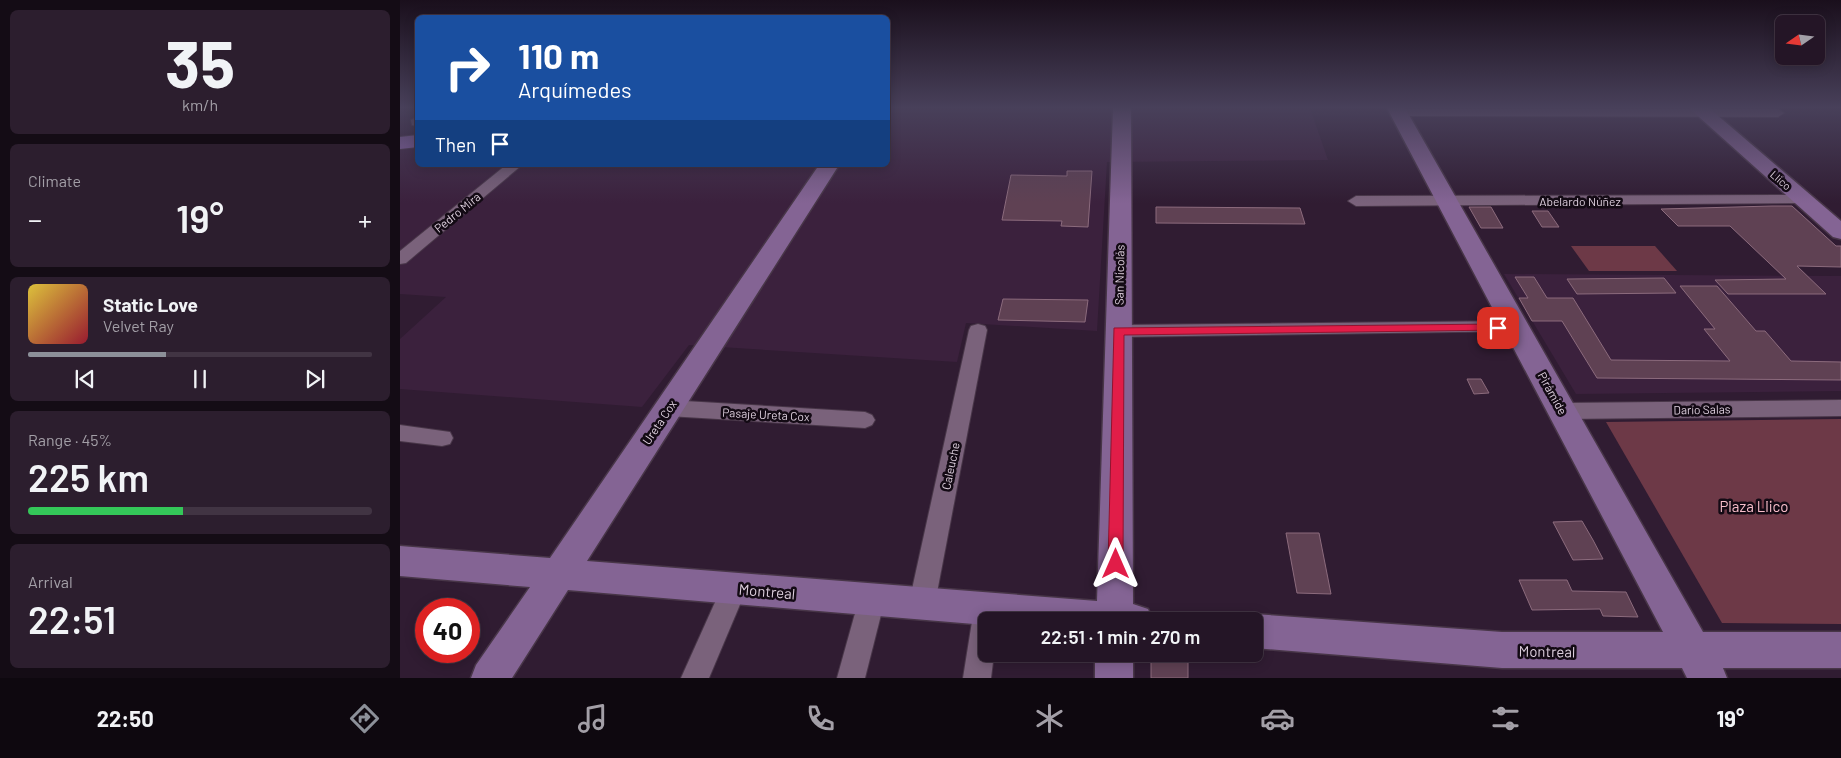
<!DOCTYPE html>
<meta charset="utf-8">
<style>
body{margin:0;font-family:Barlow,sans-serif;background:#2c1e2e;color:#f1f3f6;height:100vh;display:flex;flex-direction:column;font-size:19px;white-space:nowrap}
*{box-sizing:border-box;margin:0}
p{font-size:16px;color:#a39fa7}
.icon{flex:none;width:28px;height:28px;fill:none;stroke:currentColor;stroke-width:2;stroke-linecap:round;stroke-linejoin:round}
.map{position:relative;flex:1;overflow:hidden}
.sheet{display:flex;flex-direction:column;gap:10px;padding:10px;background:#140c15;width:400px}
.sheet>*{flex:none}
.banner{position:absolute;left:15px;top:15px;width:475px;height:152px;border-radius:8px;box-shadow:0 2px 12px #0003,0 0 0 1px #413443;background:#1a4fa0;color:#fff;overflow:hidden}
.needle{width:32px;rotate:256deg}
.fabs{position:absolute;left:1375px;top:15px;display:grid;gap:10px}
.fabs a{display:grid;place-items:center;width:50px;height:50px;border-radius:8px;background:#241526;box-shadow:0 2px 12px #0003,0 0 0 1px #413443;font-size:25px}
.speed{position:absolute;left:15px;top:598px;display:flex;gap:10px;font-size:25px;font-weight:700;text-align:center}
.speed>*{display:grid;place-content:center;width:65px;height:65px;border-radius:50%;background:#241526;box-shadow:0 2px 12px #0003,0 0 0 1px #413443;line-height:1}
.speed .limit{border:8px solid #d22;background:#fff;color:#111}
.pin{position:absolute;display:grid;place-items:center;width:42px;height:42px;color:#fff;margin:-21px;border-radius:10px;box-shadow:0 2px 8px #0006}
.me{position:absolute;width:55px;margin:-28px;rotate:0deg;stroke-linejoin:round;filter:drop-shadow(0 0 4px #0008)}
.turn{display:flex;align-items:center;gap:18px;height:105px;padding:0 20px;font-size:22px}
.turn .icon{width:65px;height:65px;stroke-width:2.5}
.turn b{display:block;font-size:35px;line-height:42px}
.then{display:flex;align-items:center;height:48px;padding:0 20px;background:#0003;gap:10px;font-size:19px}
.big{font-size:38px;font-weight:600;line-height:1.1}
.sheet .widget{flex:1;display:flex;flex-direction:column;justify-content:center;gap:8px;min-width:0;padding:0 18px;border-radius:8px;background:#2c1e2e}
.sheet .dial{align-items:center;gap:0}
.dial b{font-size:65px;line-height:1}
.song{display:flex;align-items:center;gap:15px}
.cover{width:60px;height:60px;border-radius:8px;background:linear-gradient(135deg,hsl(50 70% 55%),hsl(350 70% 35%))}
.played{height:5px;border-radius:2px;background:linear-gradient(90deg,#8c9099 40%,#413443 40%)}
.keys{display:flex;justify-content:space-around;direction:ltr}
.heat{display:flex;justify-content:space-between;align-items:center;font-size:28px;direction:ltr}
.charge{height:8px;border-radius:4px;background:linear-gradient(90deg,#34c759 45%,#413443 0)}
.trip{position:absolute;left:578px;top:612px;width:285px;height:50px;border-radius:8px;background:#241526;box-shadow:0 2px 12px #0003,0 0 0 1px #413443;font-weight:600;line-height:50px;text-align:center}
.tabs{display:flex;height:80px;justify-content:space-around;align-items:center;background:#0e080f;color:#a39fa7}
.tabs .icon{width:35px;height:35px}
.tabs .current{color:#8c9099}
.tabs b{font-size:22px;color:#f1f3f6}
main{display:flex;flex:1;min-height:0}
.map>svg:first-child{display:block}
.built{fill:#3b213d}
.green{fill:#6d3947}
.building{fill:#5f4153;stroke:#8c6b7d}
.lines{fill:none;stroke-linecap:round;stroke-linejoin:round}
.street-casing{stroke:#483648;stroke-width:2}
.secondary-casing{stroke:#483648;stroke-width:3}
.primary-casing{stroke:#483648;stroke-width:2}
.street{fill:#7a627b;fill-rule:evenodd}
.secondary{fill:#846494;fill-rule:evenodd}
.primary{fill:#8e67ad;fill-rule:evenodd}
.route{fill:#e11d48;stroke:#92132f}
.labels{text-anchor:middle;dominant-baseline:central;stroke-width:5;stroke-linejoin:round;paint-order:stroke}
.far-street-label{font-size:11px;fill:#ded0de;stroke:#130a14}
.street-label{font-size:12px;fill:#ded0de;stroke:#130a14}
.near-park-label{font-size:15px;fill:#f9becb;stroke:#130a14}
.near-street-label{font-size:15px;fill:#ded0de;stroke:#130a14}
</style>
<main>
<section class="sheet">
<div class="widget dial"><b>35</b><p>km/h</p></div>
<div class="widget"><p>Climate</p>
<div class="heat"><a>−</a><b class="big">19°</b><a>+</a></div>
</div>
<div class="widget">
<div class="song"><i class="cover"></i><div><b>Static Love</b><p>Velvet Ray</p></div></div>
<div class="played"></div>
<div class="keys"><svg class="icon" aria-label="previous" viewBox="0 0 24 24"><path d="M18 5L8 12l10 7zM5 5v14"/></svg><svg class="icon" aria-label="pause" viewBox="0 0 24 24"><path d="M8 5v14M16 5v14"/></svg><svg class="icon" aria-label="next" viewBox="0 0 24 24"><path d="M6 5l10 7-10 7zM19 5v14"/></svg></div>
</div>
<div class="widget"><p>Range · 45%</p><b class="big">225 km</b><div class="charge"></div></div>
<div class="widget"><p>Arrival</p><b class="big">22:51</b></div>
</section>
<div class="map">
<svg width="1441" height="678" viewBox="0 0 1441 678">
<rect width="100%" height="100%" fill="#301c32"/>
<g class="built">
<polygon points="488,108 910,108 928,160 707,162 697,331 566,323 557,362 289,345 242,407 0,389 0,339 46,297 0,294 0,147 17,144 18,165 488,165"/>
<polygon points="1104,274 1441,276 1441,391 1176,394"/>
</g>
<g class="green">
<polygon points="1171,246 1255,246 1277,271 1189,271"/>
<polygon points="1441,419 1441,624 1322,623 1206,422"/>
</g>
<g class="building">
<polygon points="667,171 692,171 688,227 661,226 662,221 602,220 611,175 667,176"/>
<polygon points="1372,206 1392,206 1436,246 1441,246 1441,267 1397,266 1426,294 1328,294 1315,280 1386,279 1330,226 1278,226 1261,209"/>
<polygon points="756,207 900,208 905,224 756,223"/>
<polygon points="1069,207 1091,207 1103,228 1081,228"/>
<polygon points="1132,211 1148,211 1159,227 1142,227"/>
<polygon points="1115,277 1134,277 1147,298 1173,298 1211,360 1330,361 1304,329 1315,329 1280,286 1317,286 1356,331 1365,331 1391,361 1441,362 1441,380 1197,378 1162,321 1132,321 1119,298 1128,298"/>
<polygon points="1264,278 1276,293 1177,294 1167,279"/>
<polygon points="603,299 688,300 685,322 598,320"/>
<polygon points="1067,379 1081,379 1089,393 1074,394"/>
<polygon points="1182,521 1193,540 1203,559 1173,560 1153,522"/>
<polygon points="886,533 919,533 931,594 897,593"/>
<polygon points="1119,580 1167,580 1172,591 1226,592 1238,617 1203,616 1200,609 1132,610"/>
<rect x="751" y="654" width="37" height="24"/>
</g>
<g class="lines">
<g class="street-casing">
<g id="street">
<polygon points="999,109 1378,109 1384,113 1378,117 994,116 993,113 994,110"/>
<polygon points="18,116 18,126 12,125 11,120"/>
<polygon points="106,165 122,165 6,263 0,264 0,251"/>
<polygon points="1404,195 1409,197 1412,200 1409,203 956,206 948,201 956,196"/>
<polygon points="1116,321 1123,323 1125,327 1123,331 718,337 711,335 709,331 711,327 718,325"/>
<polygon points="578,324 585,326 587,330 535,603 531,611 522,615 513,611 509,603 569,330 571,326"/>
<polygon points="268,400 465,412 472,415 475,420 472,425 465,428 268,416 261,413 258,408 261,403"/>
<polygon points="1441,400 1441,416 1162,419 1155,416 1152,411 1155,406 1162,403"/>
<polygon points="0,425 50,432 53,438 50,444 42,446 0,441"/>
<polygon points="334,577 343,580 347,588 309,678 281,678 325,580"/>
<polygon points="472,587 481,591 485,599 465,678 437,678 459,599 463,591"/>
<polygon points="587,597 596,601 600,609 598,621 586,621 586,654 594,654 591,678 563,678 574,609 578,601"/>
</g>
</g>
<g class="secondary-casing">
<g id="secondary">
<polygon points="713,108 731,108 733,604 748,609 753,621 586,621 586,625 168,590 112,678 71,678 76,665 130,587 0,576 0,546 150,558 419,165 439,165 187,561 697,601"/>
<polygon points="987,108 1005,108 1303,632 1441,632 1441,668 1323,668 1327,678 1287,678 1282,668 1102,668 854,648 854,621 840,621 854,614 1102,632 1263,632"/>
<polygon points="1289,108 1309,108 1441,221 1441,239 1433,237"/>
<rect x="695" y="654" width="38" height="24"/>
</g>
</g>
<g class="primary-casing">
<polygon id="primary" points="18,135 18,147 0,149 0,137"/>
</g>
<use href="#street" class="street"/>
<use href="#secondary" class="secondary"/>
<use href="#primary" class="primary"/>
</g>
<linearGradient id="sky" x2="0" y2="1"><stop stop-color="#1a0f1c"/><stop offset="0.53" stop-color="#48405a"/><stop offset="1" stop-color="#48405a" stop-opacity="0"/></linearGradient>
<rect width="1441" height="203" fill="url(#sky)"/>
<polygon class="route" points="1098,324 1102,325 1102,330 724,335 723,564 721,568 716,570 711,568 708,564 714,328"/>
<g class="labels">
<g class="far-street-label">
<text transform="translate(1381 180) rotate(41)">Llico</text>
</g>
<g class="street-label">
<text x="1180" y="201">Abelardo Núñez</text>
<text transform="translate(57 212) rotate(-39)">Pedro Mira</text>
<text transform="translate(719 275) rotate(-89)">San Nicolás</text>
<text transform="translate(1153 393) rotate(61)">Pirámide</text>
<text transform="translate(1302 409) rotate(-1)">Darío Salas</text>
<text transform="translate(366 414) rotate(3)">Pasaje Ureta Cox</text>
<text transform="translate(259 422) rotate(-56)">Ureta Cox</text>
<text transform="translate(550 466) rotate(-78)">Caleuche</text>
</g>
<g class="near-park-label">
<text x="1354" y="506">Plaza Llico</text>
</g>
<g class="near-street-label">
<text transform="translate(367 591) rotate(5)">Montreal</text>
<text transform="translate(1147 651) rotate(1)">Montreal</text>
</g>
</g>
</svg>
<div class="fabs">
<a><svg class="needle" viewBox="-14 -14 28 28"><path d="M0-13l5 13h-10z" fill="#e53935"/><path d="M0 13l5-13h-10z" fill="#a39fa7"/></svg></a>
</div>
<div class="speed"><div class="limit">40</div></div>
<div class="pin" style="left:1098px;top:328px;background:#d93025"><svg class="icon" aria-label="arrive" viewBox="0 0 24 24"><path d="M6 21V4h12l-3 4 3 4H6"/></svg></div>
<svg class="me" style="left:716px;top:564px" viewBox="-20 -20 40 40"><path d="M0-17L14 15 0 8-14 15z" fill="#e11d48" stroke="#fff" stroke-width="4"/></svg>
<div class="trip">22:51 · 1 min · 270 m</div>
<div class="banner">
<div class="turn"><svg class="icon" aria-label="right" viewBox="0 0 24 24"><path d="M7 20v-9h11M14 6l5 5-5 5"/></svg><div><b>110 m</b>Arquímedes</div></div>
<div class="then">Then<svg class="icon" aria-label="arrive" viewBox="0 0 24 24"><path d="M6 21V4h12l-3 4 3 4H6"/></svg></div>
</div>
</div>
</main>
<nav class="tabs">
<b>22:50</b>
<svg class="icon current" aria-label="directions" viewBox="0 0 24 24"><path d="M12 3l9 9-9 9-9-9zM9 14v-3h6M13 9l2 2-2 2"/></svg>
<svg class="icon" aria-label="music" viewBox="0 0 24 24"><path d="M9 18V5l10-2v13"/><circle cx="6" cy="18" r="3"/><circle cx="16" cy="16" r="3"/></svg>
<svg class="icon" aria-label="phone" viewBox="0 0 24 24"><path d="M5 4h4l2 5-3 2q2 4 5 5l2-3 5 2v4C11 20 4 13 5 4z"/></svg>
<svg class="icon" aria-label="climate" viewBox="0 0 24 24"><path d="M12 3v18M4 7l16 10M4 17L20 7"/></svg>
<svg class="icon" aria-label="car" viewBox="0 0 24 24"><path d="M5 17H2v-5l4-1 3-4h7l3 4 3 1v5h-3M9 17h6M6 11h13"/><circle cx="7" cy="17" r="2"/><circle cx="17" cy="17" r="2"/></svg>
<svg class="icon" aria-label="filters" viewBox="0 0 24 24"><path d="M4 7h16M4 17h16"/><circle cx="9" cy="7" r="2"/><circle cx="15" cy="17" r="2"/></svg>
<b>19°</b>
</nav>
